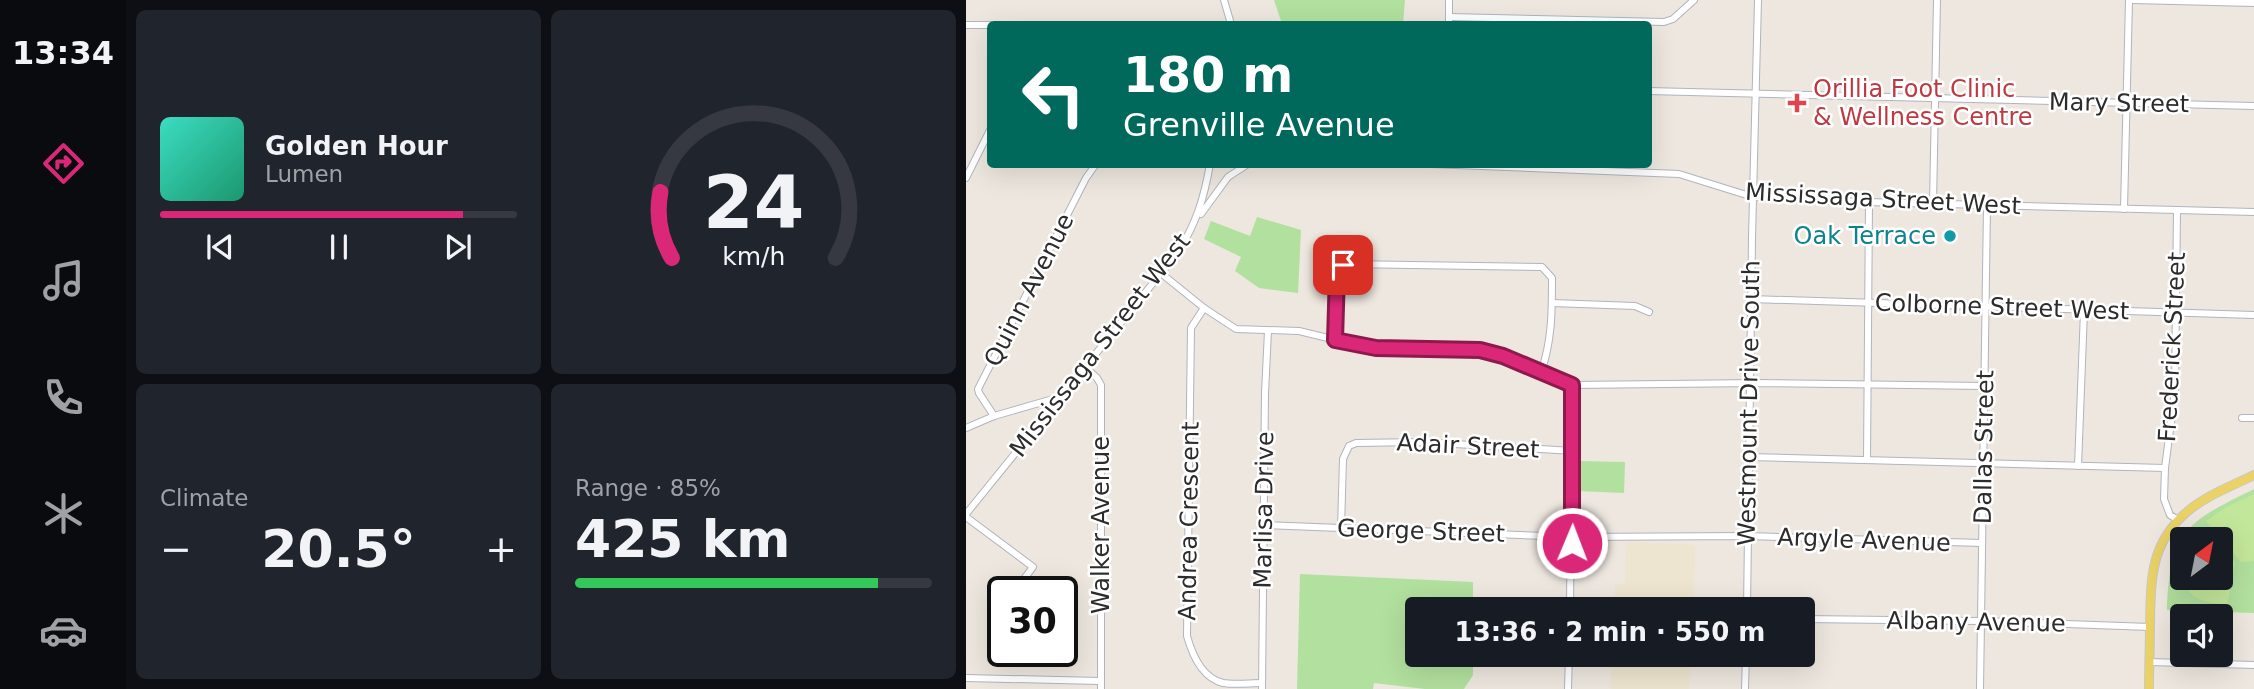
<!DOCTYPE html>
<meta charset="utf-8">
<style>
body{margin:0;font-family:"DejaVu Sans",sans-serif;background:#20242c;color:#f1f3f6;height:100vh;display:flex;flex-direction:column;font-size:26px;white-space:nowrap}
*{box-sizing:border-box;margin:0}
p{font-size:23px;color:#9ea1a6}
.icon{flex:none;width:38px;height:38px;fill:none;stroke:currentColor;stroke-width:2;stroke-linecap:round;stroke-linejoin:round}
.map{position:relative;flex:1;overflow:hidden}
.details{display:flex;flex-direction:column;gap:10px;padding:10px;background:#0d0f14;width:840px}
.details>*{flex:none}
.hud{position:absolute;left:21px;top:21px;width:665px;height:147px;border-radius:7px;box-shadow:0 7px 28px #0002;background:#00695c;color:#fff;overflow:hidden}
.needle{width:46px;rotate:32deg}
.fabs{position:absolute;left:1204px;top:527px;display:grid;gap:14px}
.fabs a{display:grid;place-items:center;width:63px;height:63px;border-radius:7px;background:#171b24;box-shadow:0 7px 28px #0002;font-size:35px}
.speed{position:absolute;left:21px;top:576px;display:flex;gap:14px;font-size:35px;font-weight:700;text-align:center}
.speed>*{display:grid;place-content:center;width:91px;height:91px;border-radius:50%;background:#171b24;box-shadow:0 7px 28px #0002;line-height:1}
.speed .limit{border:4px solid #111;border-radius:10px;background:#fff;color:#111}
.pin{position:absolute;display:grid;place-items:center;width:60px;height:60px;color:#fff;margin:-30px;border-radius:14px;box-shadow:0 4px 10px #0006}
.me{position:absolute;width:77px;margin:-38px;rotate:1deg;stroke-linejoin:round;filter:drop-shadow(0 0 5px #0008)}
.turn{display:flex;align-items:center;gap:24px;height:147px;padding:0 21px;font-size:32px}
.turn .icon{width:91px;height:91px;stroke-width:2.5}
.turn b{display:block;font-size:49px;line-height:60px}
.big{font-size:52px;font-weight:800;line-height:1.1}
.details .widget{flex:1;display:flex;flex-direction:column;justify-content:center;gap:10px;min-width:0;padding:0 24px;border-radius:10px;background:#20242c}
.details .dial{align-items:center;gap:0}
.dial svg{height:182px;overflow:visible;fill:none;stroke:#363941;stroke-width:7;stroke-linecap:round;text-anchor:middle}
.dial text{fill:#f1f3f6;stroke:none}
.song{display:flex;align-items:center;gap:21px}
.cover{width:84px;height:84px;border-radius:10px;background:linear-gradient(135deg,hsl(170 70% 55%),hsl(160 70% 35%))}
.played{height:7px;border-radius:4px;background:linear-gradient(90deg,#db2777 85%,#363941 85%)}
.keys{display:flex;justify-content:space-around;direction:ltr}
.heat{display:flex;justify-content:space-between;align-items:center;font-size:38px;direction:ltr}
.charge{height:10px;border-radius:5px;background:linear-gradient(90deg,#34c759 85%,#363941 0)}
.details .tiles{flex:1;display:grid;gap:10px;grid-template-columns:repeat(2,1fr)}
.trip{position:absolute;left:439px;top:597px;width:410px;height:70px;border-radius:7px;background:#171b24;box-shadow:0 7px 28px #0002;font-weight:800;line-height:70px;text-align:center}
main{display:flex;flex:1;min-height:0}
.dock{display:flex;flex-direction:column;width:126px;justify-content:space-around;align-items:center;background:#090b0e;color:#9ea1a6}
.dock .icon{width:49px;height:49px}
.dock .current{color:#db2777}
.dock b{font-size:32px;color:#f1f3f6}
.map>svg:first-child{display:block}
.education{fill:#ede5cf}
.green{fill:#b2e09e;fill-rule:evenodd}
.pitch{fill:#c3e79a}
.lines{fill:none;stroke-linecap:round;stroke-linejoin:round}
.minor-casing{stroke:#b2b4be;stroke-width:8}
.major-casing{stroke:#c8c8c8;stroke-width:10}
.minor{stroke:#fff;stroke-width:6}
.major{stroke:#ead266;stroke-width:8}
.route-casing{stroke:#8e194d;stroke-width:18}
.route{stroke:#db2777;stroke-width:12}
.health-dot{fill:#e0444e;stroke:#fff;stroke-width:2.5}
.culture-dot{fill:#0f9aa8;stroke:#fff;stroke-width:2.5}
.labels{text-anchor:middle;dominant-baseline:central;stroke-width:5;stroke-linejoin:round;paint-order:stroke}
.health-label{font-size:24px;fill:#be3a42;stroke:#fff;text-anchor:start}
.street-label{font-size:24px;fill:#2c2c2c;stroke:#fff}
.culture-label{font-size:24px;fill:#0d838f;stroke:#fff;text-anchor:end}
</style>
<main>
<nav class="dock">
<b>13:34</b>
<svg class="icon current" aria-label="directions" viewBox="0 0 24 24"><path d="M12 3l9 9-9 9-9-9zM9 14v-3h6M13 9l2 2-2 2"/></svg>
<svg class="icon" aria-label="music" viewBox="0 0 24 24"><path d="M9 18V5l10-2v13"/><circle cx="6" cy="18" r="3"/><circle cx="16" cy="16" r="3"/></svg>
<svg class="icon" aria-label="phone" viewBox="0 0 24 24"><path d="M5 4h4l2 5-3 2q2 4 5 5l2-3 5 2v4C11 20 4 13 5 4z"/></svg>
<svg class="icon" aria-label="climate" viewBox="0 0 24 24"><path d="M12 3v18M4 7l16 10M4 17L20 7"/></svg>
<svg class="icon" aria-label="car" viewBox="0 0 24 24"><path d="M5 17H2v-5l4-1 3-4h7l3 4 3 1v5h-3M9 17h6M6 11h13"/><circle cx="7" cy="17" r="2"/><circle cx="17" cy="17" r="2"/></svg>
</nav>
<section class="details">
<div class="tiles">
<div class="widget">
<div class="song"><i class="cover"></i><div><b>Golden Hour</b><p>Lumen</p></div></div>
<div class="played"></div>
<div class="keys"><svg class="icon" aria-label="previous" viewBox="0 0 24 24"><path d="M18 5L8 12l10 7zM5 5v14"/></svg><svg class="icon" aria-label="pause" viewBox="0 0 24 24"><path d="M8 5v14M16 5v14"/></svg><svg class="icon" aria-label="next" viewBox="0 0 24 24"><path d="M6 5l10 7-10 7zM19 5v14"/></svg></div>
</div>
<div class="widget dial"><svg viewBox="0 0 100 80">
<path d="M14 69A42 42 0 1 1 86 69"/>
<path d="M14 69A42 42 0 0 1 9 40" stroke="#db2777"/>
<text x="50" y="56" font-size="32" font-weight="700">24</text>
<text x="50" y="72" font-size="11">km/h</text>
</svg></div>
<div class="widget"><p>Climate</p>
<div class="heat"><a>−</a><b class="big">20.5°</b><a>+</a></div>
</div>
<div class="widget"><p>Range · 85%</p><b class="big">425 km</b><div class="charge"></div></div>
</div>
</section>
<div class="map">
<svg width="1288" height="689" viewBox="0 0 1288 689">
<rect width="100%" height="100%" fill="#ede7df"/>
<g class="education">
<polygon points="660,542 729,545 727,609 648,609 649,584 659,584"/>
<polygon points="646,655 725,655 723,689 645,689"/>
</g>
<g class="green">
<polygon points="308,0 439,0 437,24 316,24"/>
<polygon points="291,217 335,230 332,293 293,288 269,271 275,257 238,239 245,221 284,236"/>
<polygon points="613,461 659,462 658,493 612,491"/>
<path d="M1288 489V613L1201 610C1204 531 1219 523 1288 489ZM1216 539H1255V578H1216Z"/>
<polygon points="334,574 507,582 507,609 452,609 452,654 507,655 507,675 498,689 459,689 408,683 407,689 331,689"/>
</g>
<g class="pitch">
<polygon points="1288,494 1288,561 1275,562 1240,521 1259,508"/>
<path d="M1255 555 1265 558 1269 562 1261 605C1239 601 1224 602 1217 578H1255Z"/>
</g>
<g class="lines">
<g class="minor-casing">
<g id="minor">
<polyline points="258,0 265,24"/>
<polyline points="483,0 483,24"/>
<polyline points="1167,0 1288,3"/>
<polyline points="483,17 698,22 707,19 728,0"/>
<polyline points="0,25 24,25"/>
<polyline points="682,91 1288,106"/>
<polyline points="465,164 713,174 787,197 860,201 1288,212"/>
<polyline points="0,178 24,130"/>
<polyline points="967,204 971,0"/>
<polyline points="1158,209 1163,0"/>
<polyline points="1211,210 1209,391 1199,468 1198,499 1204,515 1212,520"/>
<polyline points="235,214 262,177 282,164"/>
<polyline points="196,274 238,308 270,329 333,331 399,347 514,350 537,356 606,385 792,383 1019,386"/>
<polyline points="785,299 1288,315"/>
<polyline points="586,303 669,306 683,312"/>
<path d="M238 308 225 328 221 636C226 654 236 678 257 683 269 685 284 683 296 683"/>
<path d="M369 340 371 273 380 264 576 267 586 278C586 312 586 340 575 373"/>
<polyline points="119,367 131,378 135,385 135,689"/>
<polyline points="28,416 13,393 12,389 120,178 130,164"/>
<polyline points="1276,418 1288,418"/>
<polyline points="0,428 28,416 94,397"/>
<polyline points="782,457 1199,468"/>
<polyline points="901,460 903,202"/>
<polyline points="1112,466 1118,311"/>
<path d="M0 514 213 251C231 221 238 198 244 164"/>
<polyline points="0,517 67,567 48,592"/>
<polyline points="298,525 606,537 781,536 1016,543"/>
<polyline points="375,528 377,459 383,446 390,443 455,442 607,451"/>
<polyline points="604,609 606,385"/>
<polyline points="781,609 786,238 792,0"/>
<polyline points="836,619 1015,621 1184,627"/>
<polyline points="1183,662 1288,665"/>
<polyline points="0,678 134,681"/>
<polyline points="296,689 299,393 302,331"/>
<polyline points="602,689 603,654"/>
<polyline points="779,689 780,654"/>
<polyline points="1014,689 1021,206"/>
</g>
</g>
<g class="major-casing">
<path id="major" d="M1183 689C1183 667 1184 646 1184 624 1185 579 1184 543 1222 511 1241 495 1266 486 1288 475"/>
</g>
<use href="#minor" class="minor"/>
<use href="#major" class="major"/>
</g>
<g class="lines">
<g class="route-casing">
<polyline id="route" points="377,265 371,273 369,340 410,348 514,350 537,356 606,385 606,543"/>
</g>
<use href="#route" class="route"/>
</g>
<path class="health-dot" d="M827.5 92.5h7v7h7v7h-7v7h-7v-7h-7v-7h7z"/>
<circle class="culture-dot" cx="984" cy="236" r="7"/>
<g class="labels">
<g class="health-label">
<text x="847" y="89">Orillia Foot Clinic<tspan x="847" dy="28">&amp; Wellness Centre</tspan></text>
</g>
<g class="street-label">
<text transform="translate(1153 103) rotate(1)">Mary Street</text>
<text transform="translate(917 199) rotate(3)">Mississaga Street West</text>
<text transform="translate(63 290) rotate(-63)">Quinn Avenue</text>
<text transform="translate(1036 307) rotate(2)">Colborne Street West</text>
<text transform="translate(134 345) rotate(-52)">Mississaga Street West</text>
<text transform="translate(1206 347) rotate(-87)">Frederick Street</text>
<text transform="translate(783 403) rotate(-89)">Westmount Drive South</text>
<text transform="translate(502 446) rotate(3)">Adair Street</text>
<text transform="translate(1018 447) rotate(-89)">Dallas Street</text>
<text transform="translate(298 510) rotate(-89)">Marlisa Drive</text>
<text transform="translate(223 521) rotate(-89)">Andrea Crescent</text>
<text transform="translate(135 525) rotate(-90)">Walker Avenue</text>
<text transform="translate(455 531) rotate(2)">George Street</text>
<text transform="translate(898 540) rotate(2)">Argyle Avenue</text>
<text transform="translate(1010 622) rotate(1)">Albany Avenue</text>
</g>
<g class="culture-label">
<text x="970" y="236">Oak Terrace</text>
</g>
</g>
</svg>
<div class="fabs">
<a><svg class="needle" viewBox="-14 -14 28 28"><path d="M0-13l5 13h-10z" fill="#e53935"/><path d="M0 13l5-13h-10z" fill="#9ea1a6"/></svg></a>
<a><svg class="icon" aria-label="sound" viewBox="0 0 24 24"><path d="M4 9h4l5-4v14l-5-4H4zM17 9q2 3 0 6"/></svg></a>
</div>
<div class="speed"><div class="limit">30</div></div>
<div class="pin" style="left:377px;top:265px;background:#d93025"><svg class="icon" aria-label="arrive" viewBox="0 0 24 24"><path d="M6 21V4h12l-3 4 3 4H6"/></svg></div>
<svg class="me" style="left:606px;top:543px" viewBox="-20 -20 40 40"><circle r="17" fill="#db2777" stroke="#fff" stroke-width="3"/><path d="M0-11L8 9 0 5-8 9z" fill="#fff"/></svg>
<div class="trip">13:36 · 2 min · 550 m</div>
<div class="hud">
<div class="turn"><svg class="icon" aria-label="left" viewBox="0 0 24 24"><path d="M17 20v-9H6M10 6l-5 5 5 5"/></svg><div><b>180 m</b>Grenville Avenue</div></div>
</div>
</div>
</main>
